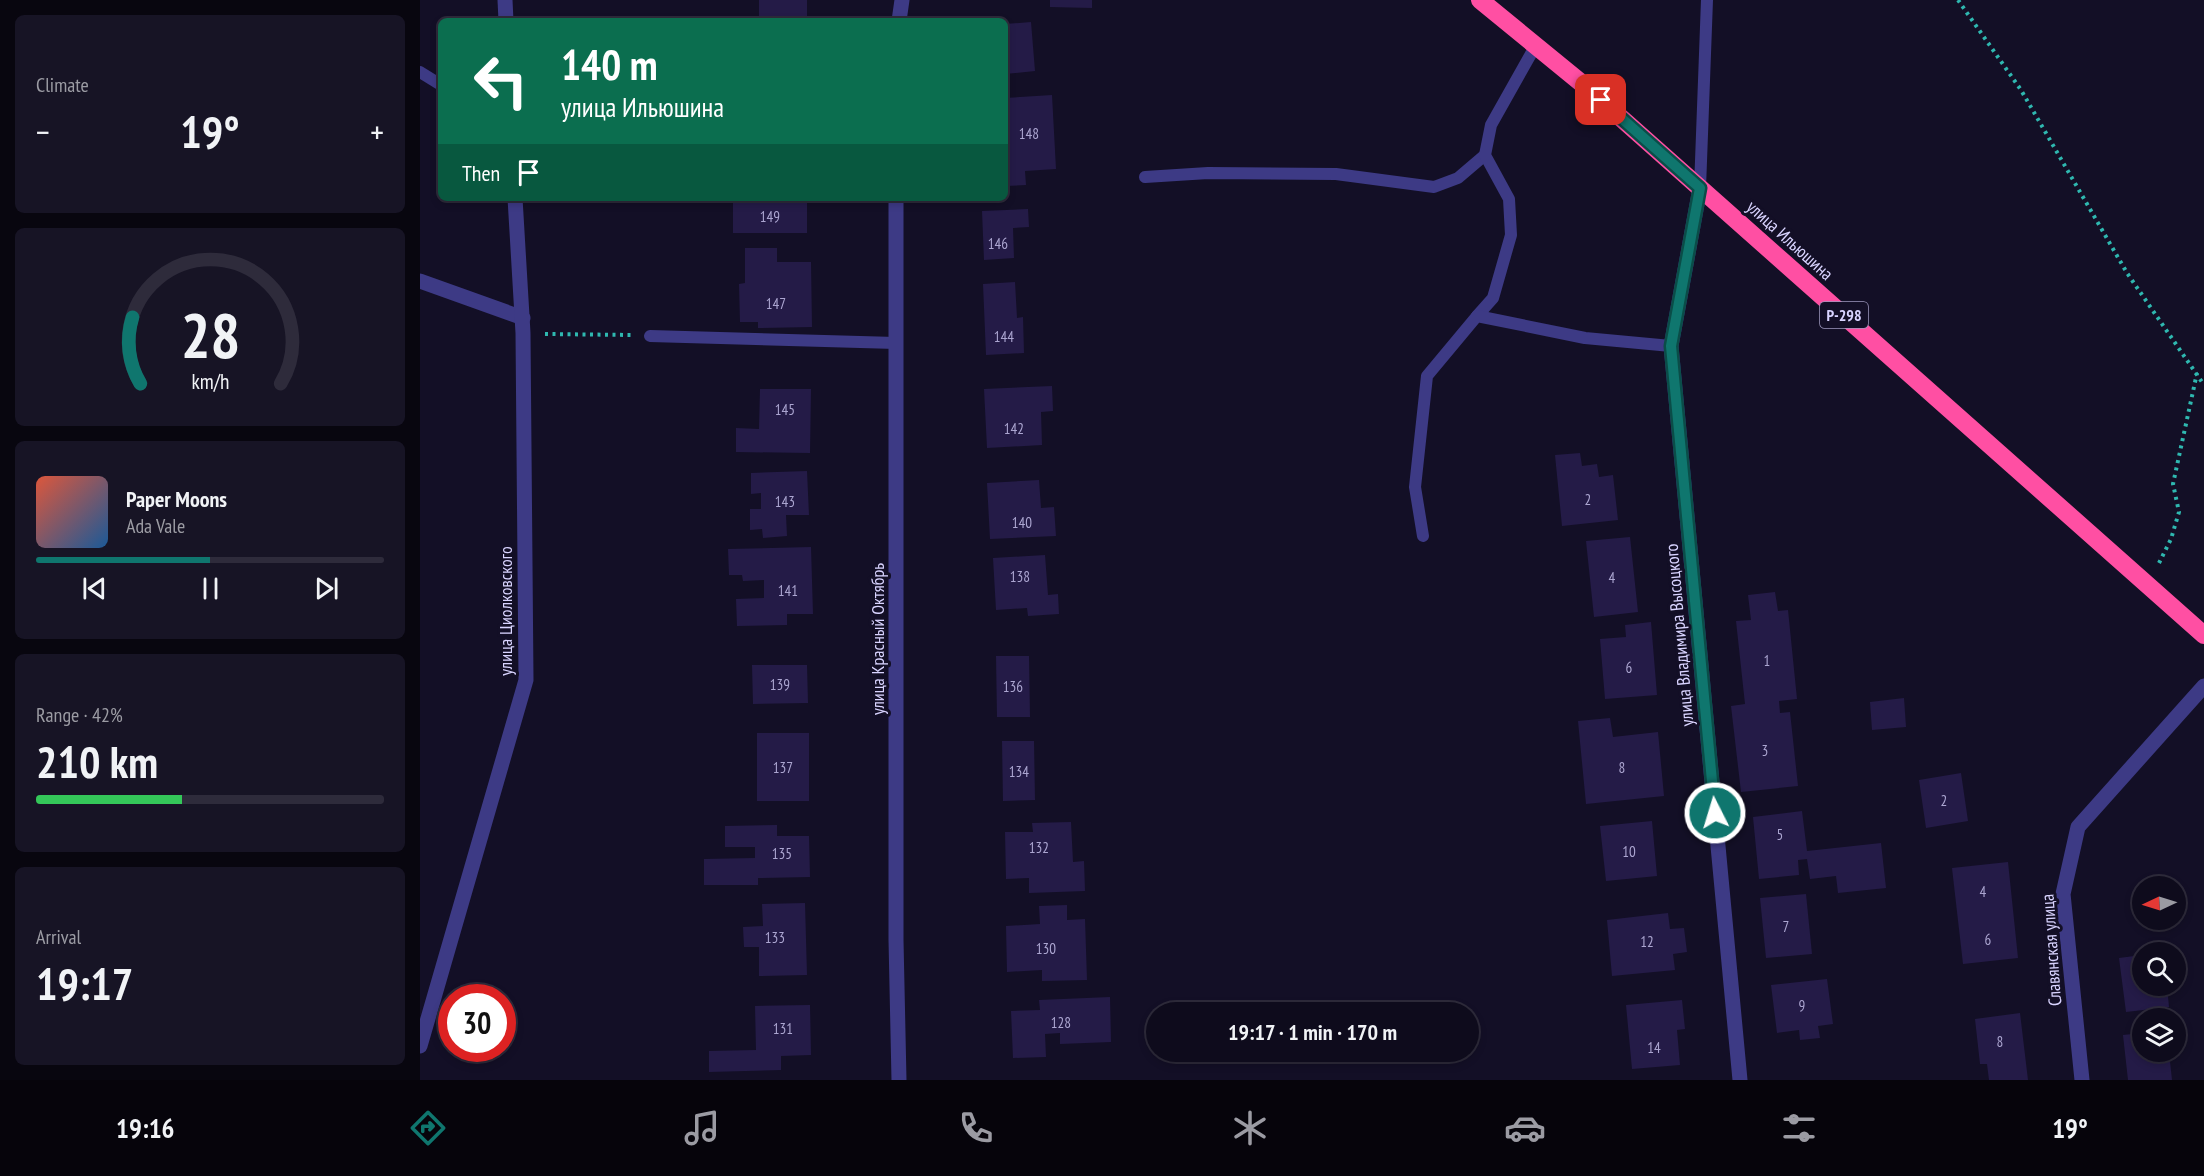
<!DOCTYPE html>
<meta charset="utf-8">
<style>
body{margin:0;font-family:"PT Sans Narrow",sans-serif;background:#171425;color:#f1f3f6;height:100vh;display:flex;flex-direction:column;font-size:22px;white-space:nowrap}
*{box-sizing:border-box;margin:0}
p{font-size:20px;color:#9b9ba3}
.icon{flex:none;width:33px;height:33px;fill:none;stroke:currentColor;stroke-width:2;stroke-linecap:round;stroke-linejoin:round}
.map{position:relative;flex:1;overflow:hidden}
.side{display:flex;flex-direction:column;gap:15px;padding:15px;background:#08060f;width:420px}
.side>*{flex:none}
.banner{position:absolute;left:18px;top:18px;width:570px;height:183px;border-radius:9px;box-shadow:0 3px 9px #0003,0 0 0 2px #2e2b3b;background:#0b6e4f;color:#fff;overflow:hidden}
.needle{width:39px;rotate:266deg}
.buttons{position:absolute;left:1712px;top:876px;display:grid;gap:12px}
.buttons a{display:grid;place-items:center;width:54px;height:54px;border-radius:50%;background:#0e0b1c;box-shadow:0 3px 9px #0003,0 0 0 2px #2e2b3b;font-size:30px}
.speed{position:absolute;left:18px;top:984px;display:flex;gap:12px;font-size:30px;font-weight:700;text-align:center}
.speed>*{display:grid;place-content:center;width:78px;height:78px;border-radius:50%;background:#0e0b1c;box-shadow:0 3px 9px #0003,0 0 0 2px #2e2b3b;line-height:1}
.speed .limit{border:9px solid #d22;background:#fff;color:#111}
.pin{position:absolute;display:grid;place-items:center;width:51px;height:51px;color:#fff;margin:-26px;border-radius:12px;box-shadow:0 3px 9px #0006}
.me{position:absolute;width:66px;margin:-33px;rotate:355deg;stroke-linejoin:round;filter:drop-shadow(0 0 4px #0008)}
.turn{display:flex;align-items:center;gap:21px;height:126px;padding:0 24px;font-size:27px}
.turn .icon{width:78px;height:78px;stroke-width:2.5}
.turn b{display:block;font-size:42px;line-height:51px}
.then{display:flex;align-items:center;height:57px;padding:0 24px;background:#0003;gap:12px;font-size:22px}
.big{font-size:45px;font-weight:700;line-height:1.1}
.side .card{flex:1;display:flex;flex-direction:column;justify-content:center;gap:9px;min-width:0;padding:0 21px;border-radius:9px;background:#171425}
.side .dial{align-items:center;gap:0}
.dial svg{height:156px;overflow:visible;fill:none;stroke:#2e2b3b;stroke-width:7;stroke-linecap:round;text-anchor:middle}
.dial text{fill:#f1f3f6;stroke:none}
.song{display:flex;align-items:center;gap:18px}
.cover{width:72px;height:72px;border-radius:9px;background:linear-gradient(135deg,hsl(10 70% 55%),hsl(210 70% 35%))}
.played{height:6px;border-radius:3px;background:linear-gradient(90deg,#0f766e 50%,#2e2b3b 50%)}
.keys{display:flex;justify-content:space-around;direction:ltr}
.heat{display:flex;justify-content:space-between;align-items:center;font-size:33px;direction:ltr}
.charge{height:9px;border-radius:4px;background:linear-gradient(90deg,#34c759 42%,#2e2b3b 0)}
.trip{position:absolute;left:726px;top:1002px;width:333px;height:60px;border-radius:30px;background:#0e0b1c;box-shadow:0 3px 9px #0003,0 0 0 2px #2e2b3b;font-weight:700;line-height:60px;text-align:center}
.menu{display:flex;height:96px;justify-content:space-around;align-items:center;background:#06040b;color:#9b9ba3}
.menu .icon{width:42px;height:42px}
.menu .selected{color:#0f766e}
.menu b{font-size:27px;color:#f1f3f6}
main{display:flex;flex:1;min-height:0}
.map>svg:first-child{display:block}
.building{fill:#241b47}
.lines{fill:none;stroke-linecap:round;stroke-linejoin:round}
.path{stroke:#2fb8b0;stroke-width:4;stroke-dasharray:3 4.5;stroke-linecap:butt}
.lane{stroke:#3d3a85;stroke-width:12}
.street{stroke:#3d3a85;stroke-width:15}
.highway{stroke:#ff4fa3;stroke-width:18}
.route-casing{stroke:#0a4d48;stroke-width:15}
.route{stroke:#0f766e;stroke-width:10}
.labels{text-anchor:middle;dominant-baseline:central;stroke-width:6;stroke-linejoin:round;paint-order:stroke}
.number-label{font-size:15px;fill:#aca6d1}
.shield{fill:#130f26;stroke:#9e99be;stroke-width:1.5}
.shield-label{font-size:16px;font-weight:bold;fill:#d9d4ff}
.street-label{font-size:18px;fill:#d9d4ff;stroke:#130f26}
</style>
<main>
<section class="side">
<div class="card"><p>Climate</p>
<div class="heat"><a>−</a><b class="big">19°</b><a>+</a></div>
</div>
<div class="card dial"><svg viewBox="0 0 100 80">
<path d="M14 69A42 42 0 1 1 86 69"/>
<path d="M14 69A42 42 0 0 1 10 35" stroke="#0f766e"/>
<text x="50" y="56" font-size="32" font-weight="700">28</text>
<text x="50" y="72" font-size="11">km/h</text>
</svg></div>
<div class="card">
<div class="song"><i class="cover"></i><div><b>Paper Moons</b><p>Ada Vale</p></div></div>
<div class="played"></div>
<div class="keys"><svg class="icon" aria-label="previous" viewBox="0 0 24 24"><path d="M18 5L8 12l10 7zM5 5v14"/></svg><svg class="icon" aria-label="pause" viewBox="0 0 24 24"><path d="M8 5v14M16 5v14"/></svg><svg class="icon" aria-label="next" viewBox="0 0 24 24"><path d="M6 5l10 7-10 7zM19 5v14"/></svg></div>
</div>
<div class="card"><p>Range · 42%</p><b class="big">210 km</b><div class="charge"></div></div>
<div class="card"><p>Arrival</p><b class="big">19:17</b></div>
</section>
<div class="map">
<svg width="1784" height="1080" viewBox="0 0 1784 1080">
<rect width="100%" height="100%" fill="#130f26"/>
<g class="building">
<polygon points="339,0 387,0 387,19 339,18"/>
<polygon points="630,0 672,0 672,8 630,7"/>
<polygon points="611,22 615,71 585,74 585,24"/>
<polygon points="632,95 636,169 605,171 606,185 585,186 585,98"/>
<rect x="313" y="198" width="74" height="35"/>
<polygon points="608,209 609,227 593,228 594,258 564,260 562,211"/>
<polygon points="325,248 357,248 357,262 391,262 392,327 338,328 338,322 320,322 319,284 325,283"/>
<polygon points="595,282 597,318 603,317 604,353 566,355 563,284"/>
<polygon points="632,386 633,411 621,412 622,445 567,448 564,389"/>
<polygon points="340,389 391,389 390,453 316,452 316,428 339,429"/>
<polygon points="1160,453 1162,466 1177,464 1179,477 1193,475 1198,520 1142,526 1135,455"/>
<polygon points="387,471 389,515 366,515 367,536 343,538 342,529 330,530 330,509 341,509 341,493 331,494 331,473"/>
<polygon points="619,480 621,508 634,507 636,536 570,539 567,483"/>
<polygon points="1210,537 1218,612 1174,617 1166,541"/>
<polygon points="391,547 393,614 367,614 367,625 317,626 316,599 344,598 344,580 323,581 322,575 309,575 308,549"/>
<polygon points="625,555 628,595 638,594 639,614 608,616 607,608 576,610 573,558"/>
<polygon points="1355,592 1358,611 1368,610 1377,699 1359,701 1360,713 1370,712 1378,786 1321,792 1311,706 1325,704 1316,621 1331,620 1328,595"/>
<polygon points="1231,622 1237,695 1185,699 1180,639 1206,637 1205,625"/>
<polygon points="576,656 609,656 610,717 577,717"/>
<polygon points="332,665 387,665 388,703 333,704"/>
<polygon points="1484,698 1486,727 1452,730 1450,702"/>
<polygon points="1190,718 1193,737 1238,732 1244,796 1166,804 1158,721"/>
<rect x="337" y="733" width="52" height="68"/>
<polygon points="582,741 614,741 615,800 583,801"/>
<polygon points="1541,773 1548,821 1506,828 1499,780"/>
<polygon points="1382,811 1387,851 1461,843 1466,888 1418,893 1416,876 1390,879 1387,859 1378,860 1379,875 1339,879 1333,817"/>
<polygon points="1232,821 1237,876 1186,881 1180,826"/>
<polygon points="651,822 653,862 664,861 665,891 609,893 609,878 586,879 585,832 613,832 612,823"/>
<polygon points="357,825 357,836 389,836 390,877 338,878 338,885 284,885 284,859 335,858 335,847 305,847 305,826"/>
<polygon points="1588,862 1598,958 1543,964 1532,868"/>
<polygon points="1386,894 1392,954 1346,958 1340,898"/>
<polygon points="385,903 387,975 339,976 339,947 324,947 323,927 343,926 342,904"/>
<polygon points="647,905 647,920 665,919 667,980 622,981 622,970 587,972 586,926 620,924 619,906"/>
<polygon points="1248,913 1250,929 1264,928 1267,952 1253,954 1255,970 1192,976 1187,920"/>
<polygon points="1722,955 1722,986 1747,986 1749,1007 1706,1012 1699,958"/>
<polygon points="1407,979 1413,1024 1398,1026 1400,1038 1380,1040 1379,1030 1357,1033 1351,985"/>
<polygon points="690,997 691,1042 640,1044 640,1033 625,1034 626,1057 593,1058 591,1011 620,1010 619,1000"/>
<polygon points="1262,1000 1265,1029 1257,1030 1260,1065 1212,1069 1206,1005"/>
<polygon points="390,1005 391,1055 361,1056 361,1070 289,1072 289,1051 336,1050 335,1006"/>
<polygon points="1600,1013 1608,1080 1569,1080 1567,1064 1560,1064 1555,1019"/>
<polygon points="1722,1033 1722,1052 1749,1052 1752,1080 1708,1080 1703,1035"/>
</g>
<g class="lines">
<g class="path">
<polyline points="1538,0 1601,90 1707,273 1784,385"/>
<polyline points="125,334 211,335"/>
<polyline points="1739,563 1751,539 1759,512 1753,484 1777,373"/>
</g>
<g class="lane">
<polyline points="0,72 21,85"/>
<polyline points="725,177 788,173 916,174 1014,187 1038,178 1065,155"/>
<polyline points="1280,188 1287,0"/>
<polyline points="1057,316 1073,298 1091,235 1089,199 1065,155 1071,125 1116,45"/>
<polyline points="230,336 476,343"/>
<polyline points="1003,536 995,487 1007,376 1057,316 1165,338 1251,346"/>
</g>
<g class="street">
<polyline points="85,0 86,21"/>
<polyline points="479,21 482,0"/>
<polyline points="1280,188 1251,346 1320,1080"/>
<polyline points="476,198 476,940 479,1080"/>
<polyline points="0,281 103,318"/>
<polyline points="0,1046 106,680 103,333 95,198"/>
<polyline points="1662,1080 1643,894 1658,827 1784,686"/>
</g>
<polyline class="highway" points="1060,0 1165,86 1784,635"/>
</g>
<g class="lines">
<g class="route-casing">
<polyline id="route" points="1181,100 1280,188 1251,346 1295,813"/>
</g>
<use href="#route" class="route"/>
</g>
<g class="labels">
<g class="number-label">
<text x="609" y="133">148</text>
<text x="350" y="216">149</text>
<text x="578" y="243">146</text>
<text x="356" y="303">147</text>
<text x="584" y="336">144</text>
<text x="365" y="409">145</text>
<text x="594" y="428">142</text>
<text x="1168" y="499">2</text>
<text x="365" y="501">143</text>
<text x="602" y="522">140</text>
<text x="600" y="576">138</text>
<text x="1192" y="577">4</text>
<text x="368" y="590">141</text>
<text x="1347" y="660">1</text>
<text x="1209" y="667">6</text>
<text x="360" y="684">139</text>
<text x="593" y="686">136</text>
<text x="1345" y="750">3</text>
<text x="363" y="767">137</text>
<text x="1202" y="767">8</text>
<text x="599" y="771">134</text>
<text x="1524" y="800">2</text>
<text x="1360" y="834">5</text>
<text x="619" y="847">132</text>
<text x="1209" y="851">10</text>
<text x="362" y="853">135</text>
<text x="1563" y="891">4</text>
<text x="1366" y="926">7</text>
<text x="355" y="937">133</text>
<text x="1568" y="939">6</text>
<text x="1227" y="941">12</text>
<text x="626" y="948">130</text>
<text x="1382" y="1005">9</text>
<text x="641" y="1022">128</text>
<text x="363" y="1028">131</text>
<text x="1580" y="1041">8</text>
<text x="1234" y="1047">14</text>
</g>
<rect class="shield" x="1400" y="302" width="48" height="26" rx="4.5"/>
<g class="shield-label">
<text x="1424" y="315">Р-298</text>
</g>
<g class="street-label">
<text transform="translate(1370 240) rotate(42)">улица Ильюшина</text>
<text transform="translate(85 611) rotate(-90)">улица Циолковского</text>
<text transform="translate(1259 635) rotate(-95)">улица Владимира Высоцкого</text>
<text transform="translate(457 639) rotate(-90)">улица Красный Октябрь</text>
<text transform="translate(1631 950) rotate(-94)">Славянская улица</text>
</g>
</g>
</svg>
<div class="buttons">
<a><svg class="needle" viewBox="-14 -14 28 28"><path d="M0-13l5 13h-10z" fill="#e53935"/><path d="M0 13l5-13h-10z" fill="#9b9ba3"/></svg></a>
<a><svg class="icon" aria-label="search" viewBox="0 0 24 24"><circle cx="10" cy="10" r="6"/><path d="M15 15l6 6"/></svg></a>
<a><svg class="icon" aria-label="layers" viewBox="0 0 24 24"><path d="M12 4l9 5-9 5-9-5zM3 14l9 5 9-5"/></svg></a>
</div>
<div class="speed"><div class="limit">30</div></div>
<div class="pin" style="left:1181px;top:100px;background:#d93025"><svg class="icon" aria-label="arrive" viewBox="0 0 24 24"><path d="M6 21V4h12l-3 4 3 4H6"/></svg></div>
<svg class="me" style="left:1295px;top:813px" viewBox="-20 -20 40 40"><circle r="17" fill="#0f766e" stroke="#fff" stroke-width="3"/><path d="M0-11L8 9 0 5-8 9z" fill="#fff"/></svg>
<div class="trip">19:17 · 1 min · 170 m</div>
<div class="banner">
<div class="turn"><svg class="icon" aria-label="left" viewBox="0 0 24 24"><path d="M17 20v-9H6M10 6l-5 5 5 5"/></svg><div><b>140 m</b>улица Ильюшина</div></div>
<div class="then">Then<svg class="icon" aria-label="arrive" viewBox="0 0 24 24"><path d="M6 21V4h12l-3 4 3 4H6"/></svg></div>
</div>
</div>
</main>
<nav class="menu">
<b>19:16</b>
<svg class="icon selected" aria-label="directions" viewBox="0 0 24 24"><path d="M12 3l9 9-9 9-9-9zM9 14v-3h6M13 9l2 2-2 2"/></svg>
<svg class="icon" aria-label="music" viewBox="0 0 24 24"><path d="M9 18V5l10-2v13"/><circle cx="6" cy="18" r="3"/><circle cx="16" cy="16" r="3"/></svg>
<svg class="icon" aria-label="phone" viewBox="0 0 24 24"><path d="M5 4h4l2 5-3 2q2 4 5 5l2-3 5 2v4C11 20 4 13 5 4z"/></svg>
<svg class="icon" aria-label="climate" viewBox="0 0 24 24"><path d="M12 3v18M4 7l16 10M4 17L20 7"/></svg>
<svg class="icon" aria-label="car" viewBox="0 0 24 24"><path d="M5 17H2v-5l4-1 3-4h7l3 4 3 1v5h-3M9 17h6M6 11h13"/><circle cx="7" cy="17" r="2"/><circle cx="17" cy="17" r="2"/></svg>
<svg class="icon" aria-label="filters" viewBox="0 0 24 24"><path d="M4 7h16M4 17h16"/><circle cx="9" cy="7" r="2"/><circle cx="15" cy="17" r="2"/></svg>
<b>19°</b>
</nav>
